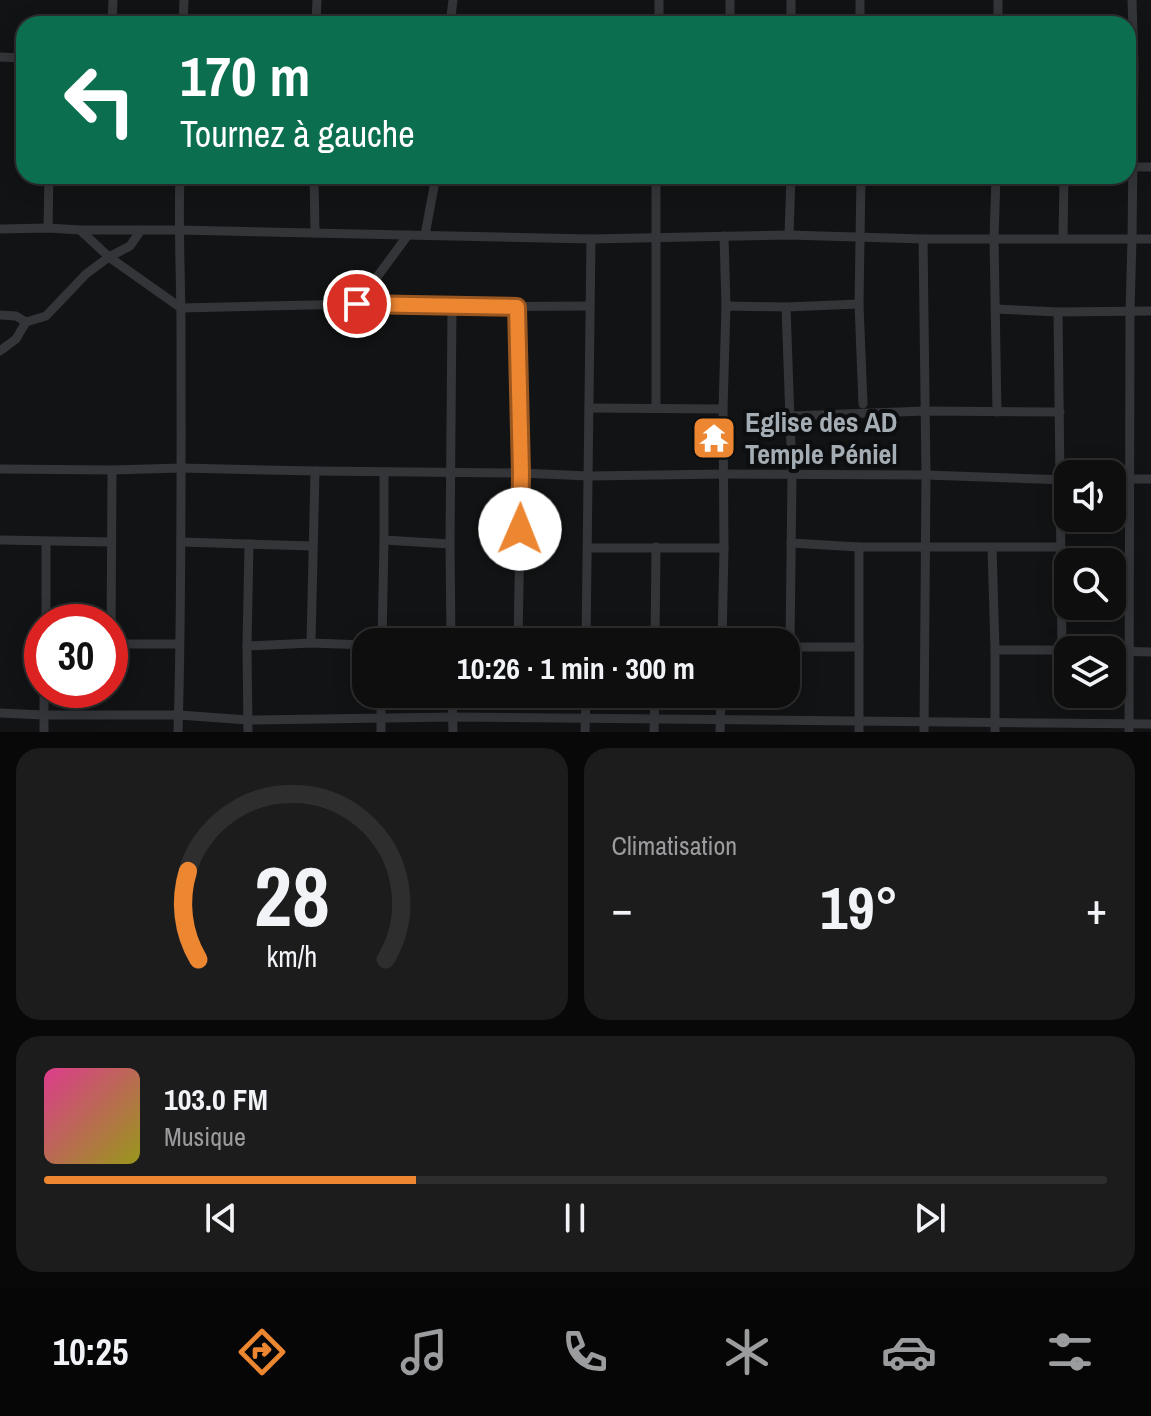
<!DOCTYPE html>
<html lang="fr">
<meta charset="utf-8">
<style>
body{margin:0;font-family:"Archivo Narrow",sans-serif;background:#1c1c1d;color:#f1f3f6;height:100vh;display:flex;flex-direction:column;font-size:30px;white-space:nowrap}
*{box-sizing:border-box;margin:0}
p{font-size:26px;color:#9b9c9e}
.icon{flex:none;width:44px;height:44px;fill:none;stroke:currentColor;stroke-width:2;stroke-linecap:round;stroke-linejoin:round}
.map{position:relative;height:732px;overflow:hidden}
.drawer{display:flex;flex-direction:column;gap:16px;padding:16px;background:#080808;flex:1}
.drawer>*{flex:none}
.guide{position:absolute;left:16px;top:16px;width:1120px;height:168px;border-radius:24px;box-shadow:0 4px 20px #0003,0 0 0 2px #2e2e2f;background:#0b6e4f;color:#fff;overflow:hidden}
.tools{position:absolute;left:1054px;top:460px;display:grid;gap:16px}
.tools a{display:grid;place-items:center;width:72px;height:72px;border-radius:16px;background:#0e0e0f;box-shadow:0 4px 20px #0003,0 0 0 2px #2e2e2f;font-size:40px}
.speed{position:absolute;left:24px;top:604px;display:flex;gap:16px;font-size:40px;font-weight:700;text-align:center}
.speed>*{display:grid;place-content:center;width:104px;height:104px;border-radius:50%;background:#0e0e0f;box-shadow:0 4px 20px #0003,0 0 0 2px #2e2e2f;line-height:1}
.speed .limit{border:12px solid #d22;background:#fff;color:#111}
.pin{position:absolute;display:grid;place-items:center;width:68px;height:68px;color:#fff;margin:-34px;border:4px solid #fff;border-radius:50%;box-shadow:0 2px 8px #0007}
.me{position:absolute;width:88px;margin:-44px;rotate:1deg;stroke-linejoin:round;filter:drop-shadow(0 0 6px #0008)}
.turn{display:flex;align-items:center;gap:28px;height:168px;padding:0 32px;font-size:36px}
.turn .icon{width:104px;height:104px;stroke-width:2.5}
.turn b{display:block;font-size:56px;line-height:68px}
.big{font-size:60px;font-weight:700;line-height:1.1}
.drawer .card{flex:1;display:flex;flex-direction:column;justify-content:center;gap:12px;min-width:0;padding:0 28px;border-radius:24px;background:#1c1c1d}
.drawer .dial{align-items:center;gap:0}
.dial svg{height:208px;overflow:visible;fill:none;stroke:#2e2e2f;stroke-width:7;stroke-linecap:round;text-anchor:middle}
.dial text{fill:#f1f3f6;stroke:none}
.song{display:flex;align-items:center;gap:24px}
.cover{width:96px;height:96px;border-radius:12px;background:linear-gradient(135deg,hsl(330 70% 55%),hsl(60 70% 35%))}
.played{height:8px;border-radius:4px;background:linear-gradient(90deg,#ed8631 35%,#2e2e2f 35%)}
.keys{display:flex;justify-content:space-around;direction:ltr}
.heat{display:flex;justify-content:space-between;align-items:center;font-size:44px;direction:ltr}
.drawer .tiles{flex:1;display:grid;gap:16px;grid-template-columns:1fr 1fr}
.card:last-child{grid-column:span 2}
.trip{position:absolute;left:352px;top:628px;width:448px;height:80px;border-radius:24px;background:#0e0e0f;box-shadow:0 4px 20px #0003,0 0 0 2px #2e2e2f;font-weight:700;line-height:80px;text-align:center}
.tab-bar{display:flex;height:128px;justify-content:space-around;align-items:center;background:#060606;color:#9b9c9e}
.tab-bar .icon{width:56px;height:56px}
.tab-bar .current{color:#ed8631}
.tab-bar b{font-size:36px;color:#f1f3f6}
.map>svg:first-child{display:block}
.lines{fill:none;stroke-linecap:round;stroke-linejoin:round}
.minor{stroke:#333539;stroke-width:9}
.route-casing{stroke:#9a5720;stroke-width:20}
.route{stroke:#ed8631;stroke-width:14}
.labels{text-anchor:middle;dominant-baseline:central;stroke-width:8;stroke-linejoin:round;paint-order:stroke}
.poi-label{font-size:28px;font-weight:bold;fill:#a4acb4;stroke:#0d0e0f;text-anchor:start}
</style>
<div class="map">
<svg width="1151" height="732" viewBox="0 0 1151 732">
<rect width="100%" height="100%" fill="#121314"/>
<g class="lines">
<g class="minor">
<polyline points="791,0 791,24"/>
<polyline points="860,0 860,24"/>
<polyline points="112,24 113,0"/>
<polyline points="183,24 184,0"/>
<polyline points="316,24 317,0"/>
<polyline points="450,24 453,0"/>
<polyline points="659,24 659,0"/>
<polyline points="730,24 730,0"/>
<polyline points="998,24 998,0"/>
<polyline points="0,57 24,58"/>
<polyline points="1133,167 1151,167"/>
<polyline points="314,176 315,233"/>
<polyline points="861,176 859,304 863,404"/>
<polyline points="996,176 994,238 997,412"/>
<polyline points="48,228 49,176"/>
<polyline points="0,229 48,228 80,230 178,230 591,239 789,235 923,239 1151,239"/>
<polyline points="80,230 109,257 181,308 357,304 452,307 589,306"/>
<polyline points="425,235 436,176"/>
<polyline points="789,235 791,176"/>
<polyline points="1063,238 1064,176"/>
<polyline points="923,239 926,475 924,732"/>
<polyline points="357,304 408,235"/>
<polyline points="726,306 786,307 859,304"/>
<polyline points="517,307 521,473 518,642"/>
<polyline points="786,307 792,475 790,647"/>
<polyline points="995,309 1058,312 1151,311"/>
<polyline points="1058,312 1062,649"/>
<polyline points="0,315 16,316 26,322 16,339 0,351"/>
<polyline points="26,322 46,316 86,274 109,257 130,246 141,230"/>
<polyline points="656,407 656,176"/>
<polyline points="589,408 723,409"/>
<polyline points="791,416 925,411 1060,412"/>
<polyline points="0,469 112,470 181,468 315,471 521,473 589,476 724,474 926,475 1068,480"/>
<polyline points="1112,479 1151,479"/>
<polyline points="0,540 111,542"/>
<polyline points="384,540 450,544"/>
<polyline points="181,542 313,546"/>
<polyline points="791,543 859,547 1061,547"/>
<polyline points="992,547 995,650 995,732"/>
<polyline points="588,548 724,548"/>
<polyline points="46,622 46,542"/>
<polyline points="382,642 384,540 384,472"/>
<polyline points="451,642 450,544 452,307"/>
<polyline points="586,642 591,239"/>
<polyline points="655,642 656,547"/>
<polyline points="722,642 724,548 723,409 726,306 724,236"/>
<polyline points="311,643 315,471"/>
<polyline points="110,644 179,644"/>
<polyline points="111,644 112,470"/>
<polyline points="247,646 311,643 366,645"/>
<polyline points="786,647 859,647"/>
<polyline points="995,650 1079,650"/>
<polyline points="1112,651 1151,652"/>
<polyline points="452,694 453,732"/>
<polyline points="0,713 44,715 179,715 248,720 453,717 1151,724"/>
<polyline points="44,732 44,690"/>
<path d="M178 732C182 598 181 463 181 329 181 278 178 227 180 176"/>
<polyline points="248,732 247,646 249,544"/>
<polyline points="381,732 381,694"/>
<polyline points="585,732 586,694"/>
<polyline points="654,732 655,694"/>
<polyline points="720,732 721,694"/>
<polyline points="859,732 859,547"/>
<polyline points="1129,732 1130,310 1132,239 1134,64 1132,0"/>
</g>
</g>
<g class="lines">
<g class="route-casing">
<polyline id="route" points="357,304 517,307 521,473 520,529"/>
</g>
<use href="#route" class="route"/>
</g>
<defs>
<g id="temple-square" transform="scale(2.3)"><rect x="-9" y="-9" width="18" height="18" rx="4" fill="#ed8631" stroke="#0d0e0f"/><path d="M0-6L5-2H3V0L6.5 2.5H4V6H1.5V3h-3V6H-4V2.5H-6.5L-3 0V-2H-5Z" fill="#fff"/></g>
</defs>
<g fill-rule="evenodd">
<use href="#temple-square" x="714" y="438"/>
</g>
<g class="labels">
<g class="poi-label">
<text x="745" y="422">Eglise des AD<tspan x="745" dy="32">Temple Péniel</tspan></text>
</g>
</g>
</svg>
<div class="tools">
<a><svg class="icon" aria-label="sound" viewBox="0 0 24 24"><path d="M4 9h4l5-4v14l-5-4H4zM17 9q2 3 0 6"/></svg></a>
<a><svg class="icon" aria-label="search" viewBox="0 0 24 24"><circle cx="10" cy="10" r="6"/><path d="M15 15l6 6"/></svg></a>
<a><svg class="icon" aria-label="layers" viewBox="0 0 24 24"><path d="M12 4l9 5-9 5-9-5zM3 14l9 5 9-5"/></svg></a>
</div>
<div class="speed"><div class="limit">30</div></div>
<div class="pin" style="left:357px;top:304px;background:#d93025"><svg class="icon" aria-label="arrive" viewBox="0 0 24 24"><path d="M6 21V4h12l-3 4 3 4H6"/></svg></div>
<svg class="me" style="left:520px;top:529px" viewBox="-20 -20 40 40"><circle r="19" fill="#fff"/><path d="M0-13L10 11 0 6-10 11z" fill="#ed8631"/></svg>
<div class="trip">10:26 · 1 min · 300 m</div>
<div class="guide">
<div class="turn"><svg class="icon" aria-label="left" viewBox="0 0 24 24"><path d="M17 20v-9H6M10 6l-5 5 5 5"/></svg><div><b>170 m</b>Tournez à gauche</div></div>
</div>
</div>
<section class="drawer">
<div class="tiles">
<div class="card dial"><svg viewBox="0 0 100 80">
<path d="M14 69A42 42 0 1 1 86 69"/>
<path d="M14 69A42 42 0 0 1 10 35" stroke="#ed8631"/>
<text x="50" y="56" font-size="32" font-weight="700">28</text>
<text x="50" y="72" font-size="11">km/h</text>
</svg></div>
<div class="card"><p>Climatisation</p>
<div class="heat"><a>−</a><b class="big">19°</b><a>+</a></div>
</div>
<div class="card">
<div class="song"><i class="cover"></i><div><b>103.0 FM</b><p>Musique</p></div></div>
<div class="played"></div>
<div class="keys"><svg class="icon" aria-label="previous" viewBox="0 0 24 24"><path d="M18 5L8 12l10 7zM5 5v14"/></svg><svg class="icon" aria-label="pause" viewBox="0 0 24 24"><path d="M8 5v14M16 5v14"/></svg><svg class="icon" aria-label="next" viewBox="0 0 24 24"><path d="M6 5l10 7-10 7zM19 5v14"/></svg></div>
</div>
</div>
</section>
<nav class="tab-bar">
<b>10:25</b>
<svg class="icon current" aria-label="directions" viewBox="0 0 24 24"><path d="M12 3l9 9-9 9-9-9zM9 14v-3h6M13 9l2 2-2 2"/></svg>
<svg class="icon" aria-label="music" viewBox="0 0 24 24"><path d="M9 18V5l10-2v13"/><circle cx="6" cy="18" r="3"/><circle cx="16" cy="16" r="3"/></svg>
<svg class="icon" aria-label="phone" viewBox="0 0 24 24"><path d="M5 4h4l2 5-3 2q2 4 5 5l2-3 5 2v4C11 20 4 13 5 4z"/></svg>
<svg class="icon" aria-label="climate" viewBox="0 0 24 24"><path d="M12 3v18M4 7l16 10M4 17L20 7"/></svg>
<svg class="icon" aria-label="car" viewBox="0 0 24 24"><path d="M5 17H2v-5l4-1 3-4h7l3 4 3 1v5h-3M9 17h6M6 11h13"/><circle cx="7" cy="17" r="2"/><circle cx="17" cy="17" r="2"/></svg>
<svg class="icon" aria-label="filters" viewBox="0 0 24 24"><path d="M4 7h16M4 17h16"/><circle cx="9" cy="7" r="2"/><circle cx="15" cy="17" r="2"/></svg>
</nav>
